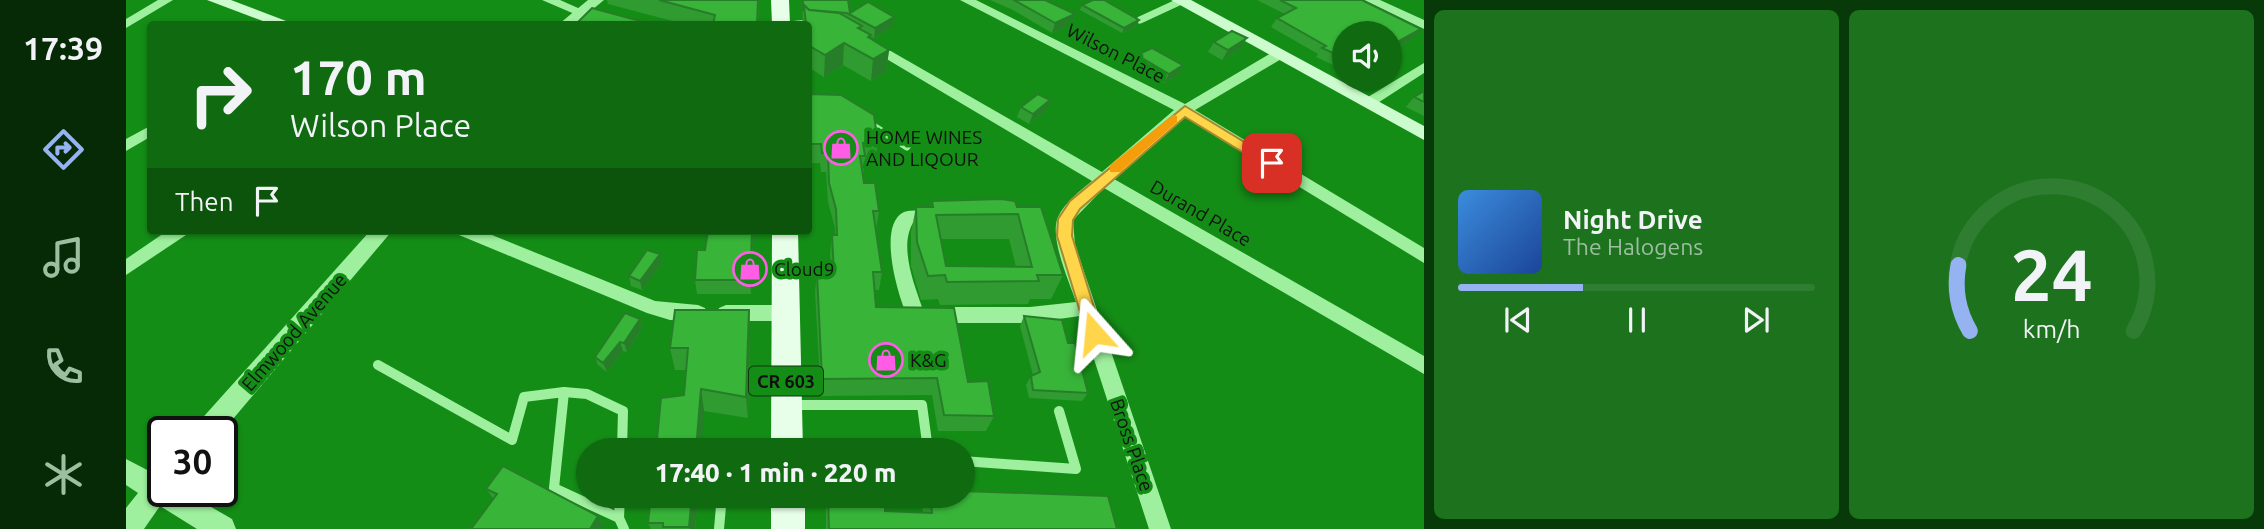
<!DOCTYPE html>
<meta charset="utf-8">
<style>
body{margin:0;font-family:Ubuntu,sans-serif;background:#1d721e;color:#f1f3f6;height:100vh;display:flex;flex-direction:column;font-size:26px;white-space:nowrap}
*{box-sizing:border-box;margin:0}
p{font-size:23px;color:#9bbf9f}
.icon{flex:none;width:38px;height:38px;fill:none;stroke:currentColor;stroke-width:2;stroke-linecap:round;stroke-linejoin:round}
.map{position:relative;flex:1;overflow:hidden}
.side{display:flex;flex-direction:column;gap:10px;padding:10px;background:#083a09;width:840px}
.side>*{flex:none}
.banner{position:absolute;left:21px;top:21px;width:665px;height:214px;border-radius:7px;box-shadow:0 2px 5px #0004;background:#0f6a10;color:#f1f3f6;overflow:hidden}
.buttons{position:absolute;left:1206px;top:21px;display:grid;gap:14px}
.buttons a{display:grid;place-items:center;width:70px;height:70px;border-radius:50%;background:#0f6a10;box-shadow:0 2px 5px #0004;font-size:35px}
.speed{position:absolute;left:21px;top:416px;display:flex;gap:14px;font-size:35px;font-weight:700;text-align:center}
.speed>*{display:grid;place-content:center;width:91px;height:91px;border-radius:50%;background:#0f6a10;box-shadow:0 2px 5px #0004;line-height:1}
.speed .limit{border:4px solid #111;border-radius:10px;background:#fff;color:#111}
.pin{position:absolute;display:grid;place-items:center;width:60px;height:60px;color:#fff;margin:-30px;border-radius:14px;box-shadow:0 4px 10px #0006}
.me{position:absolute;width:77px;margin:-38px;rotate:342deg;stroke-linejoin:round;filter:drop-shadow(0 0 5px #0008)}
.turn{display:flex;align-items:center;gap:24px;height:147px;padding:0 28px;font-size:32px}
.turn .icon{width:91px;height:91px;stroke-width:2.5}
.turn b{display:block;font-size:49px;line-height:60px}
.then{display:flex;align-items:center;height:66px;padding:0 28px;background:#0003;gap:14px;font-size:26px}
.side .tile{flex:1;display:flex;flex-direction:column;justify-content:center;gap:10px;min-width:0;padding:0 24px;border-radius:10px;background:#1d721e}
.side .dial{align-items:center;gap:0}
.dial svg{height:182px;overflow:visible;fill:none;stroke:#2f7d30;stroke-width:7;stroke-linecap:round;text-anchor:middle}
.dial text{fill:#f1f3f6;stroke:none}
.song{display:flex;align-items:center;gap:21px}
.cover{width:84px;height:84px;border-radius:10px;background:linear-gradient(135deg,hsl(210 70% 55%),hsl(220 70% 35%))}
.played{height:7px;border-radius:4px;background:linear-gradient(90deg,#95b2f1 35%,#2f7d30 35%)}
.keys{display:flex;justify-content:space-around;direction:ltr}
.side .tiles{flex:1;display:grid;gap:10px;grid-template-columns:repeat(2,1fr)}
.trip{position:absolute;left:450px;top:438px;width:399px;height:70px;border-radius:35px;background:#0f6a10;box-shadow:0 2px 5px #0004;font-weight:800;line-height:70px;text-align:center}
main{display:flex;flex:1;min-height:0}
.tabs{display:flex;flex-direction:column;width:126px;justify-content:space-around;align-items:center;background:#062a06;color:#9bbf9f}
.tabs .icon{width:49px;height:49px}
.tabs .active{color:#95b2f1}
.tabs b{font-size:32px;color:#f1f3f6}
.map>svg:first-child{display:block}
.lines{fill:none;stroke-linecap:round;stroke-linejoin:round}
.service-far1{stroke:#9ef09e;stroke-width:7}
.service{stroke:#9ef09e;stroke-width:10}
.minor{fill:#9ef09e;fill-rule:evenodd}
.tertiary{fill:#9ef09e;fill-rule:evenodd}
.secondary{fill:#ccfbcd;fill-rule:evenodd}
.primary{fill:#e7ffe9;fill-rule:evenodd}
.wall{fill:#309b31;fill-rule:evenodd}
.shaded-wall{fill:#277e28}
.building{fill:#38b439;stroke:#277e28;stroke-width:2;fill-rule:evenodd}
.route{fill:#ffd54a;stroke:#a68a30;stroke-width:2}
.slow{fill:#f59e0b}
.labels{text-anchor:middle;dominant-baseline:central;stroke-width:7;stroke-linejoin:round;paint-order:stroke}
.shield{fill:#148d16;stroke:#123612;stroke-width:2}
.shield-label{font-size:18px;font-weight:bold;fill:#111}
.street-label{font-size:19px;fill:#111;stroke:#148d16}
.poi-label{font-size:19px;fill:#111;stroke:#148d16;text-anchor:start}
</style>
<main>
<nav class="tabs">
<b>17:39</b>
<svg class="icon active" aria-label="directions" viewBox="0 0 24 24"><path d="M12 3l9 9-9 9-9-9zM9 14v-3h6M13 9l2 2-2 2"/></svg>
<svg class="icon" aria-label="music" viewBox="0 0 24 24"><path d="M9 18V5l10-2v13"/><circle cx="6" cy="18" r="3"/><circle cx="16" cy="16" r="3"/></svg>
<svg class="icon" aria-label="phone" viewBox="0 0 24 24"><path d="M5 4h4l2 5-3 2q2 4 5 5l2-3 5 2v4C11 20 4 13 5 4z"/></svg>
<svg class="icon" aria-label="climate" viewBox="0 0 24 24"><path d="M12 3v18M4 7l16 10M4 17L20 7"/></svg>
</nav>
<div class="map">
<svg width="1298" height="529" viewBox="0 0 1298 529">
<rect width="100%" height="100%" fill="#148d16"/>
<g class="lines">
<g class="service-far1">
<polyline points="1014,20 1055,1"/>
<polyline points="741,122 781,147"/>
</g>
<g class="service">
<polyline points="252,365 386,440 398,397 438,392 428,488 493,518 498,529"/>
<polyline points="438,392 461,394 497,411 496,450"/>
<polyline points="664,405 796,405 802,450"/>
<polyline points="836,461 950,469 933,411"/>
<polyline points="493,518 494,495"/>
<polyline points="593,529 596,495"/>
</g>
<g class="minor">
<polygon points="32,0 47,0 0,28 0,19"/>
<polygon points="416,0 434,0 461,12 451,15"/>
<path d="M834 0H850L1059 104 1147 52H1157V58L1069 110 1298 248V263L1059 117 988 179 1298 356V374L978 188 947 220 949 245 1045 529H1023L954 316 904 323H790L783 320C773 300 750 225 778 212 783 210 789 211 794 210 804 210 814 207 819 216L817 220 787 223C773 246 788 284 796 307H904L950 302C943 281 923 237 932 217 939 202 954 191 966 181L737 45 739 42H749L976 172 1048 110Z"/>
<polygon points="1238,0 1254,0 1298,20 1298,29"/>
<polygon points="676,20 682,24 666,24 667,21"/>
<polygon points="1298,63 1298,73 1247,106 1237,106 1237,100"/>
<polygon points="24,126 24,137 0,151 0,139"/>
<polygon points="41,231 62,231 60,235 0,275 0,259"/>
<polygon points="331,231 356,231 529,301 572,305 579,308 581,313 579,318 572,321 544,320 521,313 333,235"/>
<polygon points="600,305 659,305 666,308 668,313 666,318 659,321 600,321 593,318 591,313 593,308"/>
</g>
<g class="tertiary">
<polygon points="462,0 478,0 449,24 433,24"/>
<polygon points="244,231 266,231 96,432 68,432 71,424"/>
<polygon points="0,459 27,473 37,468 37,492 59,492 106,519 110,529 71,529 34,506 18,529 0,529 0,508 12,493 0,485"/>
</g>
<g class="secondary">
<polygon points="81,0 105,0 168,24 145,24"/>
<polygon points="1045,0 1065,0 1298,126 1298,140"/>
</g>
<g class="primary">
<polygon points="645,0 663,0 664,24 646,24"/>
<polygon points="646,231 672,231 677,450 645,450"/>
<rect x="645" y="495" width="34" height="34"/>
</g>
</g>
<g class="wall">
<polygon points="481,0 633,0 632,24 558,24 482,4"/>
<polygon points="676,0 722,0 724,13 766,27 748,38 744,36 744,39 763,50 760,72 745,81 717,65 698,77 682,67 682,24 677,24"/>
<polygon points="864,0 919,0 946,24 926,33 887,10"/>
<polygon points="1131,0 1236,0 1288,38 1264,52 1264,33 1218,33 1218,70 1190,57 1192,54 1145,27 1151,18 1159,14"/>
<polygon points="956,5 1013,20 1011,25 996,33 954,10"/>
<polygon points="1088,42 1115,48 1096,60 1082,52"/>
<polygon points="1011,55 1052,75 1038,83 1006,65"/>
<polygon points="1298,91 1298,116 1280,107 1288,97"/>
<polygon points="682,94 752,143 749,162 739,162 737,175 738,183 753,211 750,229 756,272 753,290 749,290 750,307 842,382 868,416 860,431 812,431 806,395 695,396 689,292 691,274 705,274 704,253 706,235 709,235 709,228 702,202 700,172 695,172 694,163 682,163"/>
<polygon points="895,107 920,110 903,124 891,117"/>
<path d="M806 201 891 207 937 275 925 299H904L902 304 814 305 812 299 795 300 785 266V232L790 207H805ZM815 239H883L890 267 820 266Z"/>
<polygon points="582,231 627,231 625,294 571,294 569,280 579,250"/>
<polygon points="536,263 516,290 505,286 503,276"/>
<polygon points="623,310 624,333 622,418 578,411 560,370 549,370 544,348"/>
<polygon points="898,316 942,343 962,393 956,401 903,398 900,385 905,376 907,375 894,326"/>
<polygon points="514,319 516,328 501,352 497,351 481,372 472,365 469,357"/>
<polygon points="360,489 472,516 478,526 367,498"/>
<polygon points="572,495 569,529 525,529 522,523"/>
<polygon points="700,495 759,495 759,511 797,513 796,504 800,495 836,495 991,529 700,529"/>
</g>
<g class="shaded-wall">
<polygon points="949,14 946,24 926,33 929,23"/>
<polygon points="768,17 766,27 748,38 749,28"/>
<polygon points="1013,20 1011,25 996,33 998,28"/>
<polygon points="1295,29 1288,38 1264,52 1264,46"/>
<polygon points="1121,38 1115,48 1096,60 1102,50"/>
<polygon points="718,43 717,65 698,77 699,55"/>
<polygon points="763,50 760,72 745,81 747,59"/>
<polygon points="1057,65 1052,75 1038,83 1043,74"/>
<polygon points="924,100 920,110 903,124 907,114"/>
<polygon points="626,231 627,231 625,294 624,280"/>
<polygon points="534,254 536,263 516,290 514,281"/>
<polygon points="623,310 624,333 622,418 620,397"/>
<polygon points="514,319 516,328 501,352 498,343"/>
<polygon points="494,342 497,351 481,372 477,363"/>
<polygon points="575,389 578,411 575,450 570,450"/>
<polygon points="566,495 572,495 569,529 564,529 563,527"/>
<polygon points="472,516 478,526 476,529 464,529"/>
</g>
<g class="building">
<polygon points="533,0 632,0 631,24 587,24 589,15"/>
<polygon points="677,0 722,0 724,13 742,2 768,17 749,28 721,13 683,10 678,5 677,11"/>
<polygon points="888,0 919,0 949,14 929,23"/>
<polygon points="967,0 978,0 1013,20 998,28 956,5"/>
<polygon points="1154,0 1236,0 1295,29 1264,46 1264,33 1218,33 1218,58 1196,48 1200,46 1151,18 1170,8"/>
<polygon points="678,5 683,10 713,13 736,26 732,28 745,35 742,37 763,50 747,59 718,43 699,55 682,45 682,24 680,24"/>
<polygon points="466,8 525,24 450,24"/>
<polygon points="1106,31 1121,38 1102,50 1088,42"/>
<polygon points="1026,48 1057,65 1043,74 1011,55"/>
<polygon points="1298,91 1298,102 1288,97"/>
<polygon points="682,94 715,95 748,115 752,143 737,143 739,156 734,156 738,183 749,183 753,211 747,211 756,272 747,272 750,307 828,308 842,382 862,381 868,416 818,415 811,378 696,379 691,274 708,274 706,235 711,235 710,209 703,183 702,152 696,153 695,144 683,144"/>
<polygon points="912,94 924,100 907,114 895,107"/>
<path d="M875 199 889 201 891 207H915L937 275H911L913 281 821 282 819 275 802 276 791 242 790 207H807L806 201ZM892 214 906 267 820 266 810 215Z"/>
<polygon points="582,231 626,231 624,280 569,280 571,250 579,250"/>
<polygon points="521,250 534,254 514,281 503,276"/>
<polygon points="549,310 623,310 620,397 575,389 570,450 530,450 535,398 558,395 562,348 544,348"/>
<polygon points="499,313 514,319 498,343 494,342 477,363 469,357"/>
<polygon points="898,316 936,320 942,343 949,343 962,393 907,390 905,376 914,372"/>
<polygon points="377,466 472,516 464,529 345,529 371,494 360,489"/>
<polygon points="836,491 982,496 991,529 703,529 702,495 759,495 759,511 806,513 804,495 836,495"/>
<polygon points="525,495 566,495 563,527 537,527 537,523 522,523"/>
</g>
<polygon class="route" points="1059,106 1153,163 1146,168 1141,167 1059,117 954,209 947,220 946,236 976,333 974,338 962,338 931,236 932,219 944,201"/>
<polygon class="slow" points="1047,115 1051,116 1051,122 994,172 984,172 984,165"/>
<defs>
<g id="shop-ring" transform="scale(1.75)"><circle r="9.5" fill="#148d16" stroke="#ff5de5" stroke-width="1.5"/><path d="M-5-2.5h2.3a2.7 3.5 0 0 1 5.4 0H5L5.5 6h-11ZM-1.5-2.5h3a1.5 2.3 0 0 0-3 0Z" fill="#ff5de5"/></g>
</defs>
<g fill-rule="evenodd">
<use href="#shop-ring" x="715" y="148"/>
<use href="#shop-ring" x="624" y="269"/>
<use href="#shop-ring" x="760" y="360"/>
</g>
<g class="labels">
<rect class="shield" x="623" y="366.5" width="74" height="29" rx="5"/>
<g class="shield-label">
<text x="660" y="381">CR 603</text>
</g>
<g class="street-label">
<text transform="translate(990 53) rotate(27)">Wilson Place</text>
<text transform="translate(1075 213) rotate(30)">Durand Place</text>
<text transform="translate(168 332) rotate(-49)">Elmwood Avenue</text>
<text transform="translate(1006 445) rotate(71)">Bross Place</text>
</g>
<g class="poi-label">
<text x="740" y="137">HOME WINES<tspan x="740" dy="22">AND LIQOUR</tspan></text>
<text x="648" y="269">Cloud9</text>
<text x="784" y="360">K&amp;G</text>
</g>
</g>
</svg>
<div class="buttons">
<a><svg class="icon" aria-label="sound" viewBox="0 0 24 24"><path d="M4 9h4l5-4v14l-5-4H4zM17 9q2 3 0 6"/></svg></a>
</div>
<div class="speed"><div class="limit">30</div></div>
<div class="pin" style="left:1146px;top:163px;background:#d93025"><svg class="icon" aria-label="arrive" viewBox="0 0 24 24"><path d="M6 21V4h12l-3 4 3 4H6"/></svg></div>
<svg class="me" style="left:968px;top:333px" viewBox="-20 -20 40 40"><path d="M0-17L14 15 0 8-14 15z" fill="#ffd54a" stroke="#fff" stroke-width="4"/></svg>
<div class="trip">17:40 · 1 min · 220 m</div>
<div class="banner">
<div class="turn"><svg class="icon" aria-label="right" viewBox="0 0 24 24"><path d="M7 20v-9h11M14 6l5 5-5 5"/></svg><div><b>170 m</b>Wilson Place</div></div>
<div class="then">Then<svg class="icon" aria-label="arrive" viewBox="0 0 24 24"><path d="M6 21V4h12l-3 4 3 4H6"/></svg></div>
</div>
</div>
<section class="side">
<div class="tiles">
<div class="tile">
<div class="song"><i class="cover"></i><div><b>Night Drive</b><p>The Halogens</p></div></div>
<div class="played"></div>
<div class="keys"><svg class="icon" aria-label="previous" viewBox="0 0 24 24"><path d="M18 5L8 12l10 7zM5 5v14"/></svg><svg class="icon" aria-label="pause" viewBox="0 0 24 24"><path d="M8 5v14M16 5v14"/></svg><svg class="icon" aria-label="next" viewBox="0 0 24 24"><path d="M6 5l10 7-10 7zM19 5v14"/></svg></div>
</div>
<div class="tile dial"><svg viewBox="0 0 100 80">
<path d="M14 69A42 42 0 1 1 86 69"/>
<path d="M14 69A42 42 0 0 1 9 40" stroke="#95b2f1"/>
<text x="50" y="56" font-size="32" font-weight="700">24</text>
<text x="50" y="72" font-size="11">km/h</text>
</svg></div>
</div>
</section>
</main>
